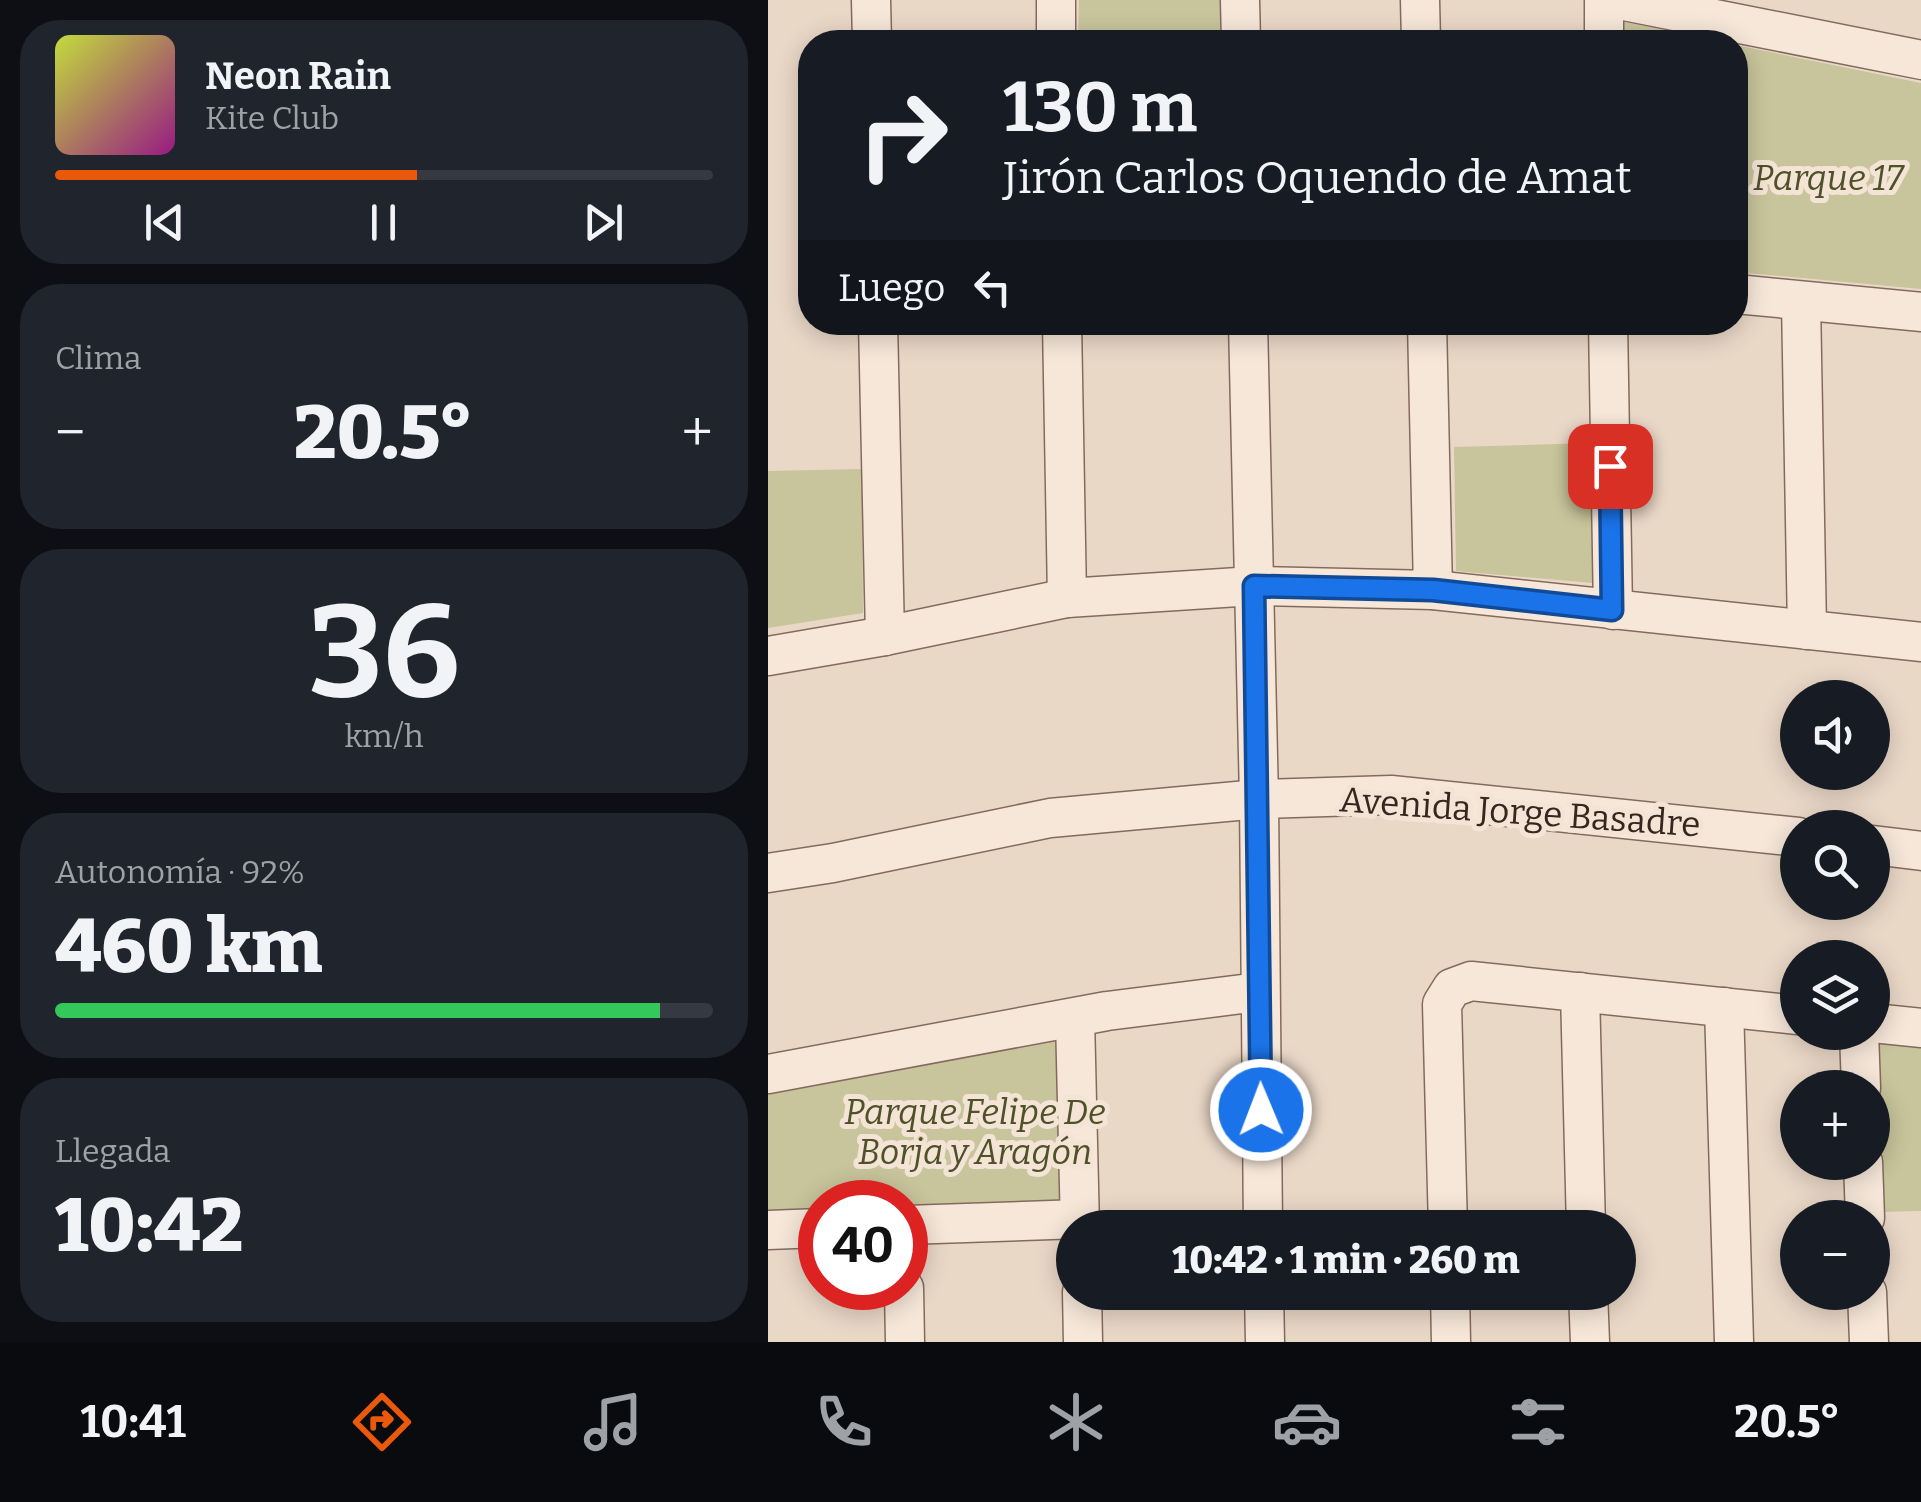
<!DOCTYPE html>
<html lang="es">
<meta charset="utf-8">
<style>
body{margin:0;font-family:Bitter,serif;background:#20242c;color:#f1f3f6;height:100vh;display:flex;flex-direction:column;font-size:38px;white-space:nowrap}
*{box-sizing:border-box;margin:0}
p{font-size:32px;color:#9ea1a6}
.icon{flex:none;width:55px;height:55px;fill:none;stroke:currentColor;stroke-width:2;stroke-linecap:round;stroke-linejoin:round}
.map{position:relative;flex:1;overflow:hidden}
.panel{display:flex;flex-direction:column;gap:20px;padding:20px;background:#0d0f14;width:768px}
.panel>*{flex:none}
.guide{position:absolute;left:30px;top:30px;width:950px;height:305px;border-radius:40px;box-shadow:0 5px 25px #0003;background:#171b24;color:#f1f3f6;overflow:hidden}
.fabs{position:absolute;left:1012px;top:680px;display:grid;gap:20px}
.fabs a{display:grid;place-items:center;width:110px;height:110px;border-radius:50%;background:#171b24;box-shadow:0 5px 25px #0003;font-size:50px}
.speed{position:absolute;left:30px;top:1180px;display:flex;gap:20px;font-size:50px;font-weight:700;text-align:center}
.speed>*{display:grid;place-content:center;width:130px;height:130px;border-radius:50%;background:#171b24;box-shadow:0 5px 25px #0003;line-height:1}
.speed .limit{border:15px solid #d22;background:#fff;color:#111}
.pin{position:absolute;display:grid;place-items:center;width:85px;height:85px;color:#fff;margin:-42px;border-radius:20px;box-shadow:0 5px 15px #0006}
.me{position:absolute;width:110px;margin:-55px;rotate:359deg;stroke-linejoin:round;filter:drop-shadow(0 0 8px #0008)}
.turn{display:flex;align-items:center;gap:35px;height:210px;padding:0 40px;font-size:45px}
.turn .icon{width:130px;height:130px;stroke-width:2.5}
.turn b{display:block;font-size:70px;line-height:85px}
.then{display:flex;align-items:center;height:95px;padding:0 40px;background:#0003;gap:20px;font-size:38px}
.big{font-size:75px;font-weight:800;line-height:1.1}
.panel .widget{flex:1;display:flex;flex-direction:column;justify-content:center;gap:15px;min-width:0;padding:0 35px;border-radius:40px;background:#20242c}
.panel .dial{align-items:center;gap:0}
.dial b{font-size:130px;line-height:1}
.song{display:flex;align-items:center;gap:30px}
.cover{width:120px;height:120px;border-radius:15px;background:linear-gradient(135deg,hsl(70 70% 55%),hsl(310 70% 35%))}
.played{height:10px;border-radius:5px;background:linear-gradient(90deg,#ea580c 55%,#363941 55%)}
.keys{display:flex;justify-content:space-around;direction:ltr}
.heat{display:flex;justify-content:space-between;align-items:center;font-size:55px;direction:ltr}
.charge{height:15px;border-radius:8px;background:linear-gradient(90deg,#34c759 92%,#363941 0)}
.trip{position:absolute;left:288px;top:1210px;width:580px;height:100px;border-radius:50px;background:#171b24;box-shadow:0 5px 25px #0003;font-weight:800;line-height:100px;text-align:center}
.tabs{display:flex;height:160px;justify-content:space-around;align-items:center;background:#090b0e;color:#9ea1a6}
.tabs .icon{width:70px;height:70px}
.tabs .selected{color:#ea580c}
.tabs b{font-size:45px;color:#f1f3f6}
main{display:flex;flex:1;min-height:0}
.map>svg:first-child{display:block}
.green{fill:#c8c49b}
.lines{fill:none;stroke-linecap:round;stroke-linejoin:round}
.minor-casing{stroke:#846a5e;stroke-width:41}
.minor{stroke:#f6e7d9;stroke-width:38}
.route-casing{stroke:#114b97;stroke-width:25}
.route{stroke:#1a73e8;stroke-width:18}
.labels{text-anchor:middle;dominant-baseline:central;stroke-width:10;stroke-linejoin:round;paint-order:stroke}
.park-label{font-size:35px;font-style:italic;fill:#4f5129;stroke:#f3e4d6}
.street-label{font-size:35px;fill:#362620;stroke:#f3e4d6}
</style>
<main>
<section class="panel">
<div class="widget">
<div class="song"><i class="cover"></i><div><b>Neon Rain</b><p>Kite Club</p></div></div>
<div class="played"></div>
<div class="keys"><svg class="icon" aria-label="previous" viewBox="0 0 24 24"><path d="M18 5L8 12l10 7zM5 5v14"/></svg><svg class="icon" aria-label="pause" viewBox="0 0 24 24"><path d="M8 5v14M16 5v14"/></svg><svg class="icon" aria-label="next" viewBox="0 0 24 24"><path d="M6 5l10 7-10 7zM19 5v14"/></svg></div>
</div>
<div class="widget"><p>Clima</p>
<div class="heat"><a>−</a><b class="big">20.5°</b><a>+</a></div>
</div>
<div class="widget dial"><b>36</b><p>km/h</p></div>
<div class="widget"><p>Autonomía · 92%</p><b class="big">460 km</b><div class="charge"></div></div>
<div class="widget"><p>Llegada</p><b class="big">10:42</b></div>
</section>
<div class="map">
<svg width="1154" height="1342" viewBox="0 0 1154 1342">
<rect width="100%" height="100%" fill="#ead8c7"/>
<g class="green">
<polygon points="311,0 452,0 453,42 310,42"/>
<polygon points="855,22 856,22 956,42 856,42"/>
<polygon points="968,45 1153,83 1153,289 968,272"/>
<polygon points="824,443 825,583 688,571 686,447"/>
<polygon points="94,469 95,613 0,628 0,471"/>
<polygon points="1102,1034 1153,1039 1153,1211 1109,1212"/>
<polygon points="295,1036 294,1210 138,1215 138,1202 52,1202 52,1218 0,1219 0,1088"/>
</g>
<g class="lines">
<g class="minor-casing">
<g id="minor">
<polyline points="103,0 104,42"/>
<polyline points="288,0 288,42"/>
<polyline points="472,0 473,42"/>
<polyline points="652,0 653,42"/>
<polyline points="836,0 836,42"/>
<polyline points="851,0 1154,60"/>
<polyline points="968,294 1154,312"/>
<polyline points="1033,301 1039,630"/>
<polyline points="110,322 117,636"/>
<polyline points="294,322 299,598"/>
<polyline points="480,322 491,799 495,1228"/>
<polyline points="659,322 665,590"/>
<polyline points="840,322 845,610"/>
<polyline points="0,656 117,636 299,598 486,586 665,590 1154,642"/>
<polyline points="1105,845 1154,851"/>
<polyline points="0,873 65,863 282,818 491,799 623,795 1030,837"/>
<polyline points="812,992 818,1228"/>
<polyline points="956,1007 966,1342"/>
<polyline points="307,1018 312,1228"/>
<polyline points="1105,1023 1154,1028"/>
<polyline points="1091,1032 1093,1088"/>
<polyline points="0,1074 339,1011 490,992"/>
<polyline points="1095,1162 1097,1218"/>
<polyline points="138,1225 312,1219"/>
<polyline points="680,1228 674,1004 684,988 703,981 1030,1015"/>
<polyline points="0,1230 52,1228"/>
<polyline points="136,1288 137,1342"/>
<polyline points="314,1292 315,1342"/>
<polyline points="496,1292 497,1342"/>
<polyline points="682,1292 683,1342"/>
<polyline points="820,1292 822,1342"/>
<polyline points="1099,1292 1101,1342"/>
</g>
</g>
<use href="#minor" class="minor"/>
</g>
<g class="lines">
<g class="route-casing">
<polyline id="route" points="493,1110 486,586 665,590 844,610 842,466"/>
</g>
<use href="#route" class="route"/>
</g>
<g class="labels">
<g class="park-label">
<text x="1060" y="178">Parque 17</text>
<text x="207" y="1112">Parque Felipe De<tspan x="207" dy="40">Borja y Aragón</tspan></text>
</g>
<g class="street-label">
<text transform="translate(752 812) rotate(4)">Avenida Jorge Basadre</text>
</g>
</g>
</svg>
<div class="fabs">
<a><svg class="icon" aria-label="sound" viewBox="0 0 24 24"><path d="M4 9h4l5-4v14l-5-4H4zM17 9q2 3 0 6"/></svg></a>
<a><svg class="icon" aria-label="search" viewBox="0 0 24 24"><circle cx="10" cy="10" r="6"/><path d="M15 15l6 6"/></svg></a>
<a><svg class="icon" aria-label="layers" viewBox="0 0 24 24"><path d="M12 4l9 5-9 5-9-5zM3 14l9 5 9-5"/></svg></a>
<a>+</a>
<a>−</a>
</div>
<div class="speed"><div class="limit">40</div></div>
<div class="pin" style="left:842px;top:466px;background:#d93025"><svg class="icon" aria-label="arrive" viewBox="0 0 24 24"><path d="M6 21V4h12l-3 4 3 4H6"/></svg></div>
<svg class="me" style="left:493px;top:1110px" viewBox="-20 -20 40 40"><circle r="17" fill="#1a73e8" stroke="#fff" stroke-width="3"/><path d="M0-11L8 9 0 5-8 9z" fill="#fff"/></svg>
<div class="trip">10:42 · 1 min · 260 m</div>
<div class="guide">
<div class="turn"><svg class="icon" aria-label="right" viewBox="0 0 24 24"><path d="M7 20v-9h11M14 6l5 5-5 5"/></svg><div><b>130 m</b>Jirón Carlos Oquendo de Amat</div></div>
<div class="then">Luego<svg class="icon" aria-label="left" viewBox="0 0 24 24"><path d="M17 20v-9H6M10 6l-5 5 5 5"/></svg></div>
</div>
</div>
</main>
<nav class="tabs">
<b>10:41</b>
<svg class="icon selected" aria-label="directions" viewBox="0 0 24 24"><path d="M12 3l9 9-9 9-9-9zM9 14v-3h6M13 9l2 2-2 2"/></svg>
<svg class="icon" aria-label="music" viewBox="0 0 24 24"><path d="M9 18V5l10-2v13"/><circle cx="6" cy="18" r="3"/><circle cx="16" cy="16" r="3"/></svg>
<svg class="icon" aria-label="phone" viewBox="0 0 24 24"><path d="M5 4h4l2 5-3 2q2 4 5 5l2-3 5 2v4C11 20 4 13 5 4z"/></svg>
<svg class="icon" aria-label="climate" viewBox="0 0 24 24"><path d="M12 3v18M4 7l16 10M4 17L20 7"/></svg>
<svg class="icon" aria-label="car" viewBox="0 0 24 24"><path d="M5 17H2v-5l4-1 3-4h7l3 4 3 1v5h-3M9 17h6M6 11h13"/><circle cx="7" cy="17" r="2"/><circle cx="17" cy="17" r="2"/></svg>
<svg class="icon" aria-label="filters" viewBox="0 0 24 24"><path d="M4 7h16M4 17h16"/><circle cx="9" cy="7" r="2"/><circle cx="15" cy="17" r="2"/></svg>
<b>20.5°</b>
</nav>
